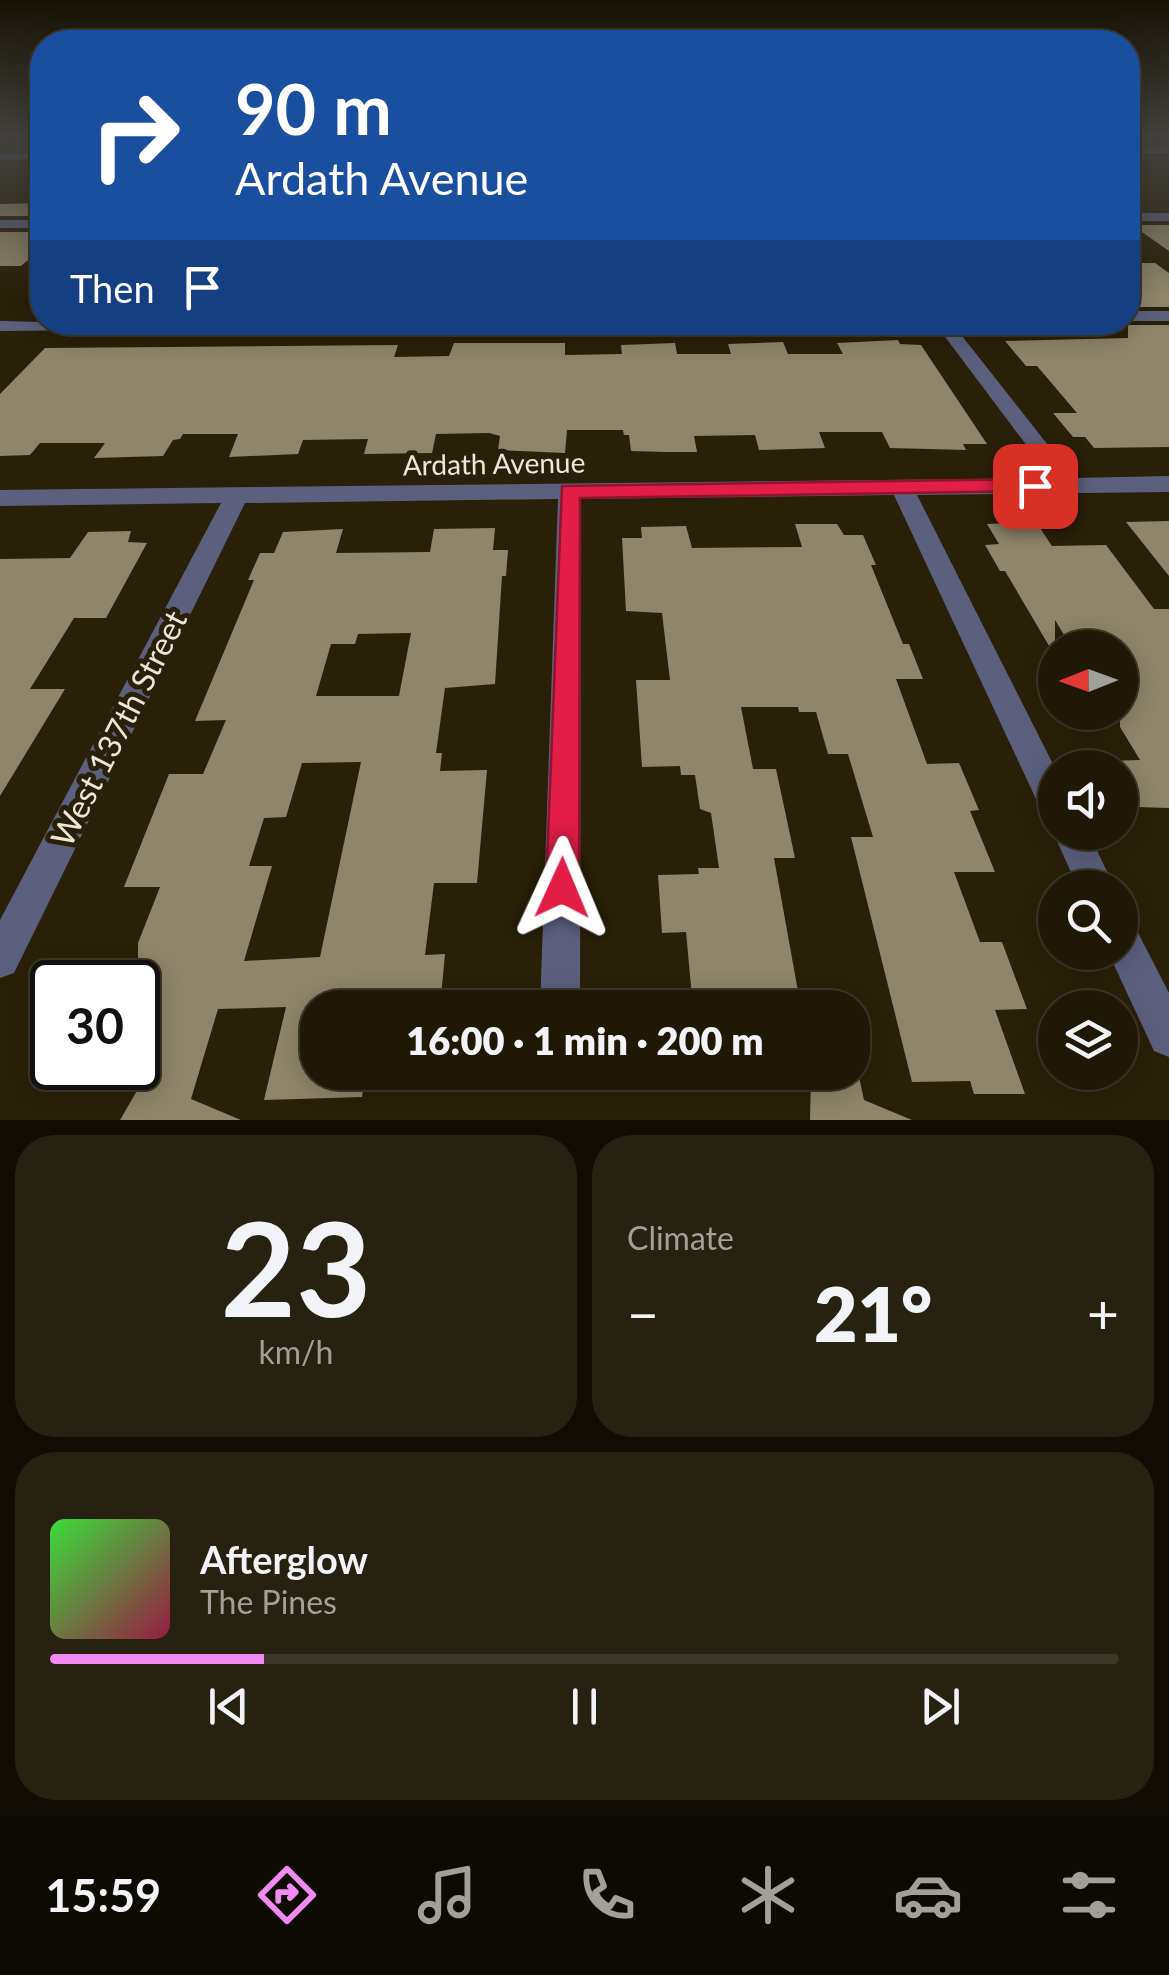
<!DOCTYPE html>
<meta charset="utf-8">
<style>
body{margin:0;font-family:Lato,sans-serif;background:#272111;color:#f1f3f6;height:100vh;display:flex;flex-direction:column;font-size:38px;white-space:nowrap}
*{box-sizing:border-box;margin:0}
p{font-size:32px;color:#a1a09b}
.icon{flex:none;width:55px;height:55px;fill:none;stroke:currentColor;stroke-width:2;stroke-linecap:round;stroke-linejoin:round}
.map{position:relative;height:1120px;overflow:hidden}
.side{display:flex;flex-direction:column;gap:15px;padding:15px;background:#110d04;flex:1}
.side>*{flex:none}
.banner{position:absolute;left:30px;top:30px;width:1110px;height:305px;border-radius:40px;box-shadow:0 5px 25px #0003,0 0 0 2px #3c3728;background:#1a4fa0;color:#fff;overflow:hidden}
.needle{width:65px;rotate:269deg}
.controls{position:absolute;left:1038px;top:630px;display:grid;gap:20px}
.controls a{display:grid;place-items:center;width:100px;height:100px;border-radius:50%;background:#1f1807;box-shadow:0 5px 25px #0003,0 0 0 2px #3c3728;font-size:50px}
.speed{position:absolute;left:30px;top:960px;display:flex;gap:20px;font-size:50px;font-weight:700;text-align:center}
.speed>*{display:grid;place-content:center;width:130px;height:130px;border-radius:50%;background:#1f1807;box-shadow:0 5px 25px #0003,0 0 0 2px #3c3728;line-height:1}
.speed .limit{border:5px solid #111;border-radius:15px;background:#fff;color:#111}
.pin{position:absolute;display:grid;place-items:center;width:85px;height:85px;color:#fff;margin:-42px;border-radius:20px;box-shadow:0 5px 15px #0006}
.me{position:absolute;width:110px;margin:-55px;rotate:1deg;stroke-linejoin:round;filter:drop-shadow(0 0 8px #0008)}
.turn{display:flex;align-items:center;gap:35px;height:210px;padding:0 40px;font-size:45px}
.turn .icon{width:130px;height:130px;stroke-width:2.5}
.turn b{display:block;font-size:70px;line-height:85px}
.then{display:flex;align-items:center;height:95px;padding:0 40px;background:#0003;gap:20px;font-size:38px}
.big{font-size:75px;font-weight:800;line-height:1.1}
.side .tile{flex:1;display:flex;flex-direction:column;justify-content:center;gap:15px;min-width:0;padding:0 35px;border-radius:40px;background:#272111}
.side .dial{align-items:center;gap:0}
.dial b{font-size:130px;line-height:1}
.song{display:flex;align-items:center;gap:30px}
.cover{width:120px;height:120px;border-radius:15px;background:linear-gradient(135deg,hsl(120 70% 55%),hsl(340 70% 35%))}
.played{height:10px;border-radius:5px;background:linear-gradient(90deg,#f28af3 20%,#3c3728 20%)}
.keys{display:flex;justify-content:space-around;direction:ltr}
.heat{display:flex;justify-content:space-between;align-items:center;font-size:55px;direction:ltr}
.side .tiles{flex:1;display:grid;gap:15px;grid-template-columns:1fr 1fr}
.tile:last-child{grid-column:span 2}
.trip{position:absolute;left:300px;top:990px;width:570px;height:100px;border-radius:40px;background:#1f1807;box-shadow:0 5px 25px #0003,0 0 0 2px #3c3728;font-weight:800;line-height:100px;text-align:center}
.menu{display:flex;height:160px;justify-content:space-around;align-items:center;background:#0c0a03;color:#a1a09b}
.menu .icon{width:70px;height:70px}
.menu .active{color:#f28af3}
.menu b{font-size:45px;color:#f1f3f6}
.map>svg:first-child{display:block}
.building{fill:#8f856b;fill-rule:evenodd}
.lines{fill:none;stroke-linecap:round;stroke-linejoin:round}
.street{fill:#5d607d;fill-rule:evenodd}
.route{fill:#e11d48;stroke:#92132f;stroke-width:2.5}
.labels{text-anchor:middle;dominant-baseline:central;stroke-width:10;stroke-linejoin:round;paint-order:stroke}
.street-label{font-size:28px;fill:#ede7d9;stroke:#292009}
.near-street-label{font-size:32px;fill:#ede7d9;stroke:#292009}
</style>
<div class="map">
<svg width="1169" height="1120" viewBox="0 0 1169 1120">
<rect width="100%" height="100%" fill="#292009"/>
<g class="building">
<polygon points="42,203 42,216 0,216 0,204"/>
<polygon points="1132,225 1169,225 1169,251"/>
<polygon points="0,232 42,232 42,248 21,266 0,266"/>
<polygon points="1128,263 1155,263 1169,273 1169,307 1128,307"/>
<polygon points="1128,325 1169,325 1169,447 1094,448 1085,437 1073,437 1053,413 1077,413 1037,366 1026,366 1005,341 1128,338"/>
<polygon points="898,340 900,344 921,345 987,444 963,444 966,450 890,448 882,432 819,432 825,448 759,450 755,435 694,436 697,452 666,452 631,451 629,435 624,435 623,430 567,430 565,453 498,450 500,436 489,433 436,434 432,453 364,454 368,439 303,440 298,454 229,457 238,434 183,434 180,439 173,440 163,456 94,458 105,443 40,443 30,455 0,456 0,394 45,348 398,345 394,357 449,356 454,343 565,343 565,355 622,354 621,345 675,343 677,354 731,354 728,344 783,342 788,354 843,354 837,343"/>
<polygon points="1169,521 1169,576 1126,522"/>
<polygon points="1036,522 1052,546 1106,545 1154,609 1169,609 1169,808 1135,807 1120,780 1120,768 1113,768 1109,761 1140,760 1120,727 1120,648 1072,648 1055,620 1055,656 1005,571 1000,571 985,545 999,544 987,524"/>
<polygon points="795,524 837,524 844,535 863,535 876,565 871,565 903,644 909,644 923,679 896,679 927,764 959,763 979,810 970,811 995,872 954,872 980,942 1002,942 1027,1009 995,1010 1025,1094 974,1094 970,1081 912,1082 851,837 873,837 848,754 828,754 816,712 799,712 798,707 741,707 753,769 776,769 795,858 774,858 801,1008 693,1008 686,932 662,933 658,875 699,874 698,868 719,868 711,813 700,809 695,775 681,775 680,766 642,767 636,680 670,680 662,613 626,611 622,538 642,538 641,527 686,526 692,548 802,547"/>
<path d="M495 528 493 550H508L506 576H502L495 684 445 688 436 753H442L440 771 487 770 477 883H434L425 955 445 954 440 1008H318V1072H366L362 1097 264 1100 286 1007 218 1009 191 1099 241 1120H120L138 1089V943L160 887H124L169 774H203L226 720 195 721 254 580H248L260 553H274L283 532 343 529 336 553 430 552 434 529ZM411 633 399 696H316L331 644H355L358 634ZM361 762 320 957 244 961 272 866H249L264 818 286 817 302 763Z"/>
<polygon points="131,531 128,542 147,543 106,618 74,618 30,689 65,689 0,796 0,559 70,558 88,532"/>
<polygon points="811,1072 858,1072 864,1100 912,1120 810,1120"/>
</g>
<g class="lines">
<g class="street">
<polygon points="1169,147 1169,153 1128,154 1128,148"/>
<polygon points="42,153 42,159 0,160 0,154"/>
<rect x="1128" y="213" width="41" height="8"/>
<rect x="0" y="220" width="42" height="8"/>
<rect x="1128" y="311" width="41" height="10"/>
<polygon points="0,321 42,322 424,322 416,327 0,331"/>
<polygon points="934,322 951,322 1074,478 1169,476 1169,492 917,495 1055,768 1055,819 1043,814 894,495 581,499 580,1008 540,1008 558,499 245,503 14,973 0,978 0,920 221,503 0,506 0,490 1051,478"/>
<polygon points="1055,827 1055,832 1088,832 1115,888 1078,888 1053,832"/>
<polygon points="1120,917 1133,923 1169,993 1169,1057 1154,1051 1108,952 1120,952"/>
</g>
</g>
<linearGradient id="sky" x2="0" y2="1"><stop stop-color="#171205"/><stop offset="0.47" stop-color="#43423e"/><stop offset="1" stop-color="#43423e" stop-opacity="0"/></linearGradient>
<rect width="1169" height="296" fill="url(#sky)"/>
<polygon class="route" points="1035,479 1045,486 1042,491 580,498 579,888 574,900 562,905 551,900 546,888 562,486"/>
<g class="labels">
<g class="street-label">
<text transform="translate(494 463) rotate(-1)">Ardath Avenue</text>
</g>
<g class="near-street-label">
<text transform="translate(118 728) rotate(-63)">West 137th Street</text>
</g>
</g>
</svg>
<div class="controls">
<a><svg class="needle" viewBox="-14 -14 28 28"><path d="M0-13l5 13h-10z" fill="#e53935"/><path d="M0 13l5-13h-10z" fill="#a1a09b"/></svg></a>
<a><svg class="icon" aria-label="sound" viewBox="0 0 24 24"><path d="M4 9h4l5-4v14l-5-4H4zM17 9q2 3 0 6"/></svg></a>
<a><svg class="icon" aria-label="search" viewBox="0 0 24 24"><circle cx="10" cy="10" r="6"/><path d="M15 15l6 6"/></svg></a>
<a><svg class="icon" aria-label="layers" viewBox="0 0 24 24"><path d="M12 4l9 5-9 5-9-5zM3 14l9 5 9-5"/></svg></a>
</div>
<div class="speed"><div class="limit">30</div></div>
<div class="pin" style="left:1035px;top:486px;background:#d93025"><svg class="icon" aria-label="arrive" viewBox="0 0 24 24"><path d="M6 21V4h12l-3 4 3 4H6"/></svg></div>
<svg class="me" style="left:562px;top:888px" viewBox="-20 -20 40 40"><path d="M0-17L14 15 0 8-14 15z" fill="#e11d48" stroke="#fff" stroke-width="4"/></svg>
<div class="trip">16:00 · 1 min · 200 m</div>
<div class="banner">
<div class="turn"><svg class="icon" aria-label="right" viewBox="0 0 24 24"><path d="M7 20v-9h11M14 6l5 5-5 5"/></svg><div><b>90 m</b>Ardath Avenue</div></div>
<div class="then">Then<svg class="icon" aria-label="arrive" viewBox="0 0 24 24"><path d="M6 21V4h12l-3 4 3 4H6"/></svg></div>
</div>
</div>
<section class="side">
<div class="tiles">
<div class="tile dial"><b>23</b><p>km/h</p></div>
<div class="tile"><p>Climate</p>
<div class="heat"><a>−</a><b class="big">21°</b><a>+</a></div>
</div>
<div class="tile">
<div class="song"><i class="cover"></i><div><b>Afterglow</b><p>The Pines</p></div></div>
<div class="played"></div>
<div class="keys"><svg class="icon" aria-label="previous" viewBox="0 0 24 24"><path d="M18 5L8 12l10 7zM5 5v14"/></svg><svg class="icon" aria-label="pause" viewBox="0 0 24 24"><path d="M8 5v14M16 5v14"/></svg><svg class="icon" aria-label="next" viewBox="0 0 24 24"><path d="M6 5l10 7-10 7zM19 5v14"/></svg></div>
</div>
</div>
</section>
<nav class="menu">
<b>15:59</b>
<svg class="icon active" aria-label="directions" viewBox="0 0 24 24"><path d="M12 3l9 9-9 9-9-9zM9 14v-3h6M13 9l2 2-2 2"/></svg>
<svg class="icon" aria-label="music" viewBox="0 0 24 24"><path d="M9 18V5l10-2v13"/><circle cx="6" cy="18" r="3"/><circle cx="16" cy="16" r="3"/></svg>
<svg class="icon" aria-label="phone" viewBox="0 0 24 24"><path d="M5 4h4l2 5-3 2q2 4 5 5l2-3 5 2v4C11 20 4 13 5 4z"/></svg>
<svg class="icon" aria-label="climate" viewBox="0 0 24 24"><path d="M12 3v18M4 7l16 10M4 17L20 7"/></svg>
<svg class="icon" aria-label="car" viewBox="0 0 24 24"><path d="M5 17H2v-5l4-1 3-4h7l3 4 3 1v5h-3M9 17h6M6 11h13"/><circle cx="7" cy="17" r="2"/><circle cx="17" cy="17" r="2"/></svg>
<svg class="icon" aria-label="filters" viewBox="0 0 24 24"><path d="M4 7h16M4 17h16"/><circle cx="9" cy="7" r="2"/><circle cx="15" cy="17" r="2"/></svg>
</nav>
